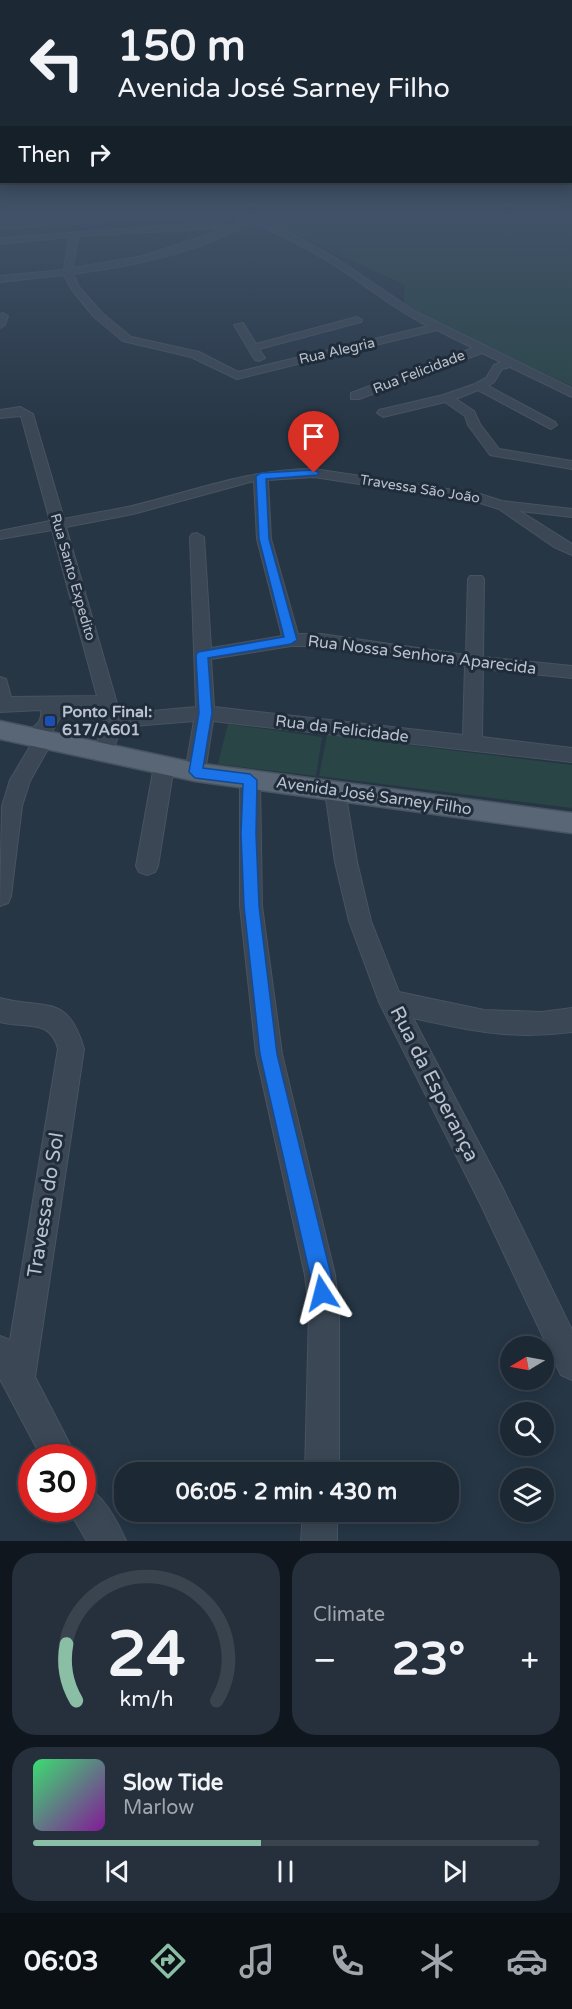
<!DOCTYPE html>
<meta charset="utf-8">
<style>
body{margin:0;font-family:"Varela Round",sans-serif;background:#25303c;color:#f1f3f6;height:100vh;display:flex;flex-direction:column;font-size:22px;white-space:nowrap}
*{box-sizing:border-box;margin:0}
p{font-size:20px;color:#a0a6ac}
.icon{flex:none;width:33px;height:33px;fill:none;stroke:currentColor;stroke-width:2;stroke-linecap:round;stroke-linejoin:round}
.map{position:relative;height:1541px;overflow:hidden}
.side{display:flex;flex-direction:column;gap:12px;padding:12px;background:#0f161d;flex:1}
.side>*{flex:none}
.top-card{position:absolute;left:0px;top:0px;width:573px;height:183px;box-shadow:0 3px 15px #0003,0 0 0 2px #3a444f;background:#1c2834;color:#f1f3f6;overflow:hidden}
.needle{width:39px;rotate:260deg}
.buttons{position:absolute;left:500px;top:1336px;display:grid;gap:12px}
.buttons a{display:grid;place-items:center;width:54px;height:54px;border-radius:50%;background:#1c2834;box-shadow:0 3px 15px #0003,0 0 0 2px #3a444f;font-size:30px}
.speed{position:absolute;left:18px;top:1444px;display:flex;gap:12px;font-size:30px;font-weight:700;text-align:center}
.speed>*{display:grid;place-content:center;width:78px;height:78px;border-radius:50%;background:#1c2834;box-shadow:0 3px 15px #0003,0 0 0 2px #3a444f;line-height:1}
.speed .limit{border:9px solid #d22;background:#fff;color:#111}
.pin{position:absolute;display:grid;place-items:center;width:51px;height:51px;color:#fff;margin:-62px -26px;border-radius:50% 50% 50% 0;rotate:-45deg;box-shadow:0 0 6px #0007}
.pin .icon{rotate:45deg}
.me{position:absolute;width:66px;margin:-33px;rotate:351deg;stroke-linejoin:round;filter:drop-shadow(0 0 4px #0008)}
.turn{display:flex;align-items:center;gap:21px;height:126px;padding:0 18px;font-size:27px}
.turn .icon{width:78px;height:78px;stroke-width:2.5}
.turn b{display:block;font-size:42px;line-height:51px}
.then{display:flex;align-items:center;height:57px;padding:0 18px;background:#0003;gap:12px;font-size:22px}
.big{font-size:45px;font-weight:700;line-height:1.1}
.side .tile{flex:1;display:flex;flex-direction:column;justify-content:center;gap:9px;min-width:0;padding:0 21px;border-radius:24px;background:#25303c}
.side .dial{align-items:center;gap:0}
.dial svg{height:156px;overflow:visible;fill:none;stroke:#3a444f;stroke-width:7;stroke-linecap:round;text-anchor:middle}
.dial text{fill:#f1f3f6;stroke:none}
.song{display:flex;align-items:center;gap:18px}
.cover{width:72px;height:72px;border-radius:9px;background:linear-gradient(135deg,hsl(140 70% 55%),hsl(290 70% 35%))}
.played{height:6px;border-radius:3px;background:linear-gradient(90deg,#8abfa5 45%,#3a444f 45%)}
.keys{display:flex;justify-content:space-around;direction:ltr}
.heat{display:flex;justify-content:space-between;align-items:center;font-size:33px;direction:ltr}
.side .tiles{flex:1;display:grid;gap:12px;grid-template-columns:1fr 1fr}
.tile:last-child{grid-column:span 2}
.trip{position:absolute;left:114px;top:1462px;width:345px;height:60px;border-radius:24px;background:#1c2834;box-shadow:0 3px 15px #0003,0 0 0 2px #3a444f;font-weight:700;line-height:60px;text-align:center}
.tabs{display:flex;height:96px;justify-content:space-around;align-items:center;background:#0b1015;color:#a0a6ac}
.tabs .icon{width:42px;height:42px}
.tabs .selected{color:#8abfa5}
.tabs b{font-size:27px;color:#f1f3f6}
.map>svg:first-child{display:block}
.green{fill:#294546}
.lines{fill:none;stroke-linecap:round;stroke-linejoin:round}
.minor-casing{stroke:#485361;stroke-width:2}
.major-casing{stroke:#485361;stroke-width:3}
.minor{fill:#3b4755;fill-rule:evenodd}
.major{fill:#596675;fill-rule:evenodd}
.route{fill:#1a73e8;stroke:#114b97;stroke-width:1.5}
.transit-dot{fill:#1a4fb4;stroke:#202c3a;stroke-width:2}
.labels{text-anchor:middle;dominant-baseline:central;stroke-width:6;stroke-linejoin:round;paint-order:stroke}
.far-street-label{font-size:14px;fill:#b9c2ce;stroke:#202c3a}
.street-label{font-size:16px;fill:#b9c2ce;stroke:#202c3a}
.poi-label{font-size:16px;font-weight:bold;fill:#b9c2ce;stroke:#202c3a;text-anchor:start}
.near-street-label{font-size:20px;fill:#b9c2ce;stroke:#202c3a}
</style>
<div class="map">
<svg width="572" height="1541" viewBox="0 0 572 1541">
<rect width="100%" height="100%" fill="#263645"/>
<g class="green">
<polygon points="251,214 572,214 572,386 426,317 404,303 405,285"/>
<polygon points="228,724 322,737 316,776 218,764"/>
<polygon points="327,735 572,765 572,808 319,776"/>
</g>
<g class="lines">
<g class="minor-casing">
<g id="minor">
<polygon points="134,214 177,214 173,216 0,229 0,223"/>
<path d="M233 214H245L274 225 334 257 416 312 572 388V397L510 367 502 369 494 382 488 386 555 422 557 425 551 429 478 390 456 399 474 411 480 424 499 449 572 461V469L490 455 468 425 465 416 445 402 383 417 377 413 379 410 443 395 475 384 486 378 494 365 501 362 482 353 359 399H351V393L473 348 437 330 237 379 191 357 123 341 94 317 72 290 64 275 0 282V276L64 270 69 237 0 244V238L205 223 231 226 242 219ZM250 222C276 232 303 246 328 261 362 282 392 308 428 326L238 372 199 352 131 337 102 313 79 287 73 274C130 266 202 253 250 222ZM205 229 222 230 143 256 73 268 78 236Z"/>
<polygon points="3,313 8,316 5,325 0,328 0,314"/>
<polygon points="357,317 362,320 361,322 259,349 265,358 259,361 255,360 234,325 243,323 256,344"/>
<path d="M20 407 33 414 64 519C86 514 110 511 132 506 195 491 248 469 314 469L480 494 502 501 572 509V517L520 511 572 544V555L554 547 499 509 477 502 314 477 268 480 271 539 298 634H321L466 655 468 579 470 576H482L484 579 483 657 572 666V678L483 669 482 737 572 748V762L213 721 205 772 202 777 195 780 188 777 185 772 194 721 121 727 111 757 104 759 97 757 94 752 104 721 101 709H60V718L50 735 53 740 30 781 22 806 11 896 8 903 0 906 2 806 10 780 32 743 27 742 25 737C31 726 43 725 41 710L0 712V677L6 679 11 697 97 696 52 530 0 539V531L50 521 21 416 0 418V410ZM254 481 257 539 282 636 211 648 204 537 197 533 192 534 190 537 196 707 120 714 66 527 133 514ZM291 646H321L465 666 463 735 214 707 211 659Z"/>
<polygon points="164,758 171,761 174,766 158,866 155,872 147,875 139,872 136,866 154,766 157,761"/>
<polygon points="250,772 257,775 260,780 262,906 282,1054 335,1275 339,1312 339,1473 305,1473 309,1312 305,1275 256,1054 240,906 240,780 243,775"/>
<path d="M335 783 342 785 345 791 357 862 371 921 399 992 484 1010 542 1012 572 1008V1032C512 1040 471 1031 413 1018L501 1185 572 1330V1380L561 1375 481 1205 379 1002 349 921 335 862 325 791 328 785Z"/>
<path d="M0 998C46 1010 68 993 84 1049L35 1377 77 1458H42L0 1379V1336L10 1340 58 1049C51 1018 25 1029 0 1022Z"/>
<path d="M82 1485C103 1493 117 1521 126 1541H87L68 1509H82Z"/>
<polygon points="303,1512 337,1512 337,1541 301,1541"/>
</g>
</g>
<g class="major-casing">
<polygon id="major" points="0,721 195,763 572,813 572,833 195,781 0,739"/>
</g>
<use href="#minor" class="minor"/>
<use href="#major" class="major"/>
</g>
<linearGradient id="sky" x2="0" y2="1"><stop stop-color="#151e26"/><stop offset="0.5" stop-color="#415268"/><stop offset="1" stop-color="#415268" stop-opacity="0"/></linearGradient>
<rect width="572" height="430" fill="url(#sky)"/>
<polygon class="route" points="314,470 319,473 317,475 266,479 269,539 297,640 291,644 208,658 212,713 203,768 250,774 257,780 256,834 259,906 277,1054 331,1275 333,1293 330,1301 322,1304 315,1301 310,1275 260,1054 244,906 241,834 243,784 195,778 189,772 199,713 196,655 198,652 284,637 259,539 256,476 261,473"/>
<rect class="transit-dot" x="44" y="715" width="12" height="12" rx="3"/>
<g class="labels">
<g class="far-street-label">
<text transform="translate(337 351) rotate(-13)">Rua Alegria</text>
<text transform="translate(419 372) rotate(-21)">Rua Felicidade</text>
<text transform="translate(420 489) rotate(9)">Travessa São João</text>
<text transform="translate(73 577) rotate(74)">Rua Santo Expedito</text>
</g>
<g class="street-label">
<text transform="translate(422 655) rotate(7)">Rua Nossa Senhora Aparecida</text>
<text transform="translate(342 729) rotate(7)">Rua da Felicidade</text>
<text transform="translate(374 796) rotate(8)">Avenida José Sarney Filho</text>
</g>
<g class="poi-label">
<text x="62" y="712">Ponto Final:<tspan x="62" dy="18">617/A601</tspan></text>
</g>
<g class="near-street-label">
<text transform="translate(434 1084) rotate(63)">Rua da Esperança</text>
<text transform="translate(46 1205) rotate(-81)">Travessa do Sol</text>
</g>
</g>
</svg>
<div class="buttons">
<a><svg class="needle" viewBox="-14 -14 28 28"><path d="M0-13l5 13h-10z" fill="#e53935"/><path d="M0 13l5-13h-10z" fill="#a0a6ac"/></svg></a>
<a><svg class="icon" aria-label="search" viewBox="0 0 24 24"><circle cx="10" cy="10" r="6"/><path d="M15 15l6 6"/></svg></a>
<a><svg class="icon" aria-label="layers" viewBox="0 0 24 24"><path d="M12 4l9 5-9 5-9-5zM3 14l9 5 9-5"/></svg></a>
</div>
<div class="speed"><div class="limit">30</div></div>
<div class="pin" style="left:314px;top:473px;background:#d93025"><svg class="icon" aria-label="arrive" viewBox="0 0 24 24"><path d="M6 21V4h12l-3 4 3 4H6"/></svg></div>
<svg class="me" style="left:322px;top:1293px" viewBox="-20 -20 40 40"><path d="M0-17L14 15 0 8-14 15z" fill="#1a73e8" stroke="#fff" stroke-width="4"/></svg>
<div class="trip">06:05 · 2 min · 430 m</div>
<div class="top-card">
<div class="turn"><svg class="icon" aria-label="left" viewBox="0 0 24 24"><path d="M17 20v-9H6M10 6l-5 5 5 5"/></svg><div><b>150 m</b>Avenida José Sarney Filho</div></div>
<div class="then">Then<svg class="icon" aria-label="right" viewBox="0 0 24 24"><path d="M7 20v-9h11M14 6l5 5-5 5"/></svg></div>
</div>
</div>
<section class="side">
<div class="tiles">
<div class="tile dial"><svg viewBox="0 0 100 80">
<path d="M14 69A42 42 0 1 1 86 69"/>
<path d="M14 69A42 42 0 0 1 9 40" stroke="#8abfa5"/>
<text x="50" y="56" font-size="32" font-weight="700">24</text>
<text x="50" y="72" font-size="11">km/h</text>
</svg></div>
<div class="tile"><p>Climate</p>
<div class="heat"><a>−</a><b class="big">23°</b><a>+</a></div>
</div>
<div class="tile">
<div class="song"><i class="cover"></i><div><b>Slow Tide</b><p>Marlow</p></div></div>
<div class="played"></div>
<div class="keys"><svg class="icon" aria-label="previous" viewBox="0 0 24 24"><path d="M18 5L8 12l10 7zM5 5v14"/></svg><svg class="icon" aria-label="pause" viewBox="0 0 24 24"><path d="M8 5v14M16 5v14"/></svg><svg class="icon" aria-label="next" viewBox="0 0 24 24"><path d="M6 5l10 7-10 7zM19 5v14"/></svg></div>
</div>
</div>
</section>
<nav class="tabs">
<b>06:03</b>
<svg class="icon selected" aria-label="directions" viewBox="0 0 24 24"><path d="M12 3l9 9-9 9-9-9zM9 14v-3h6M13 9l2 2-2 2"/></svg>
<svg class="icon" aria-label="music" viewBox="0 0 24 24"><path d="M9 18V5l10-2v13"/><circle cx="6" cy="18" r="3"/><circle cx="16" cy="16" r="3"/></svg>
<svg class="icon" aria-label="phone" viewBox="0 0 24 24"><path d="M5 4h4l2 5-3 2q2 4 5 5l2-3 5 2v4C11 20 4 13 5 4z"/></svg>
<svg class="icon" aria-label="climate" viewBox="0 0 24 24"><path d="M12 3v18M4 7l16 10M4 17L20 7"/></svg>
<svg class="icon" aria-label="car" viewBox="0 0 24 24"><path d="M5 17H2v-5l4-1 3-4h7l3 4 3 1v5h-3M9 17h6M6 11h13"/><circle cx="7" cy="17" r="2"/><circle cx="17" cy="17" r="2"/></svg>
</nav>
